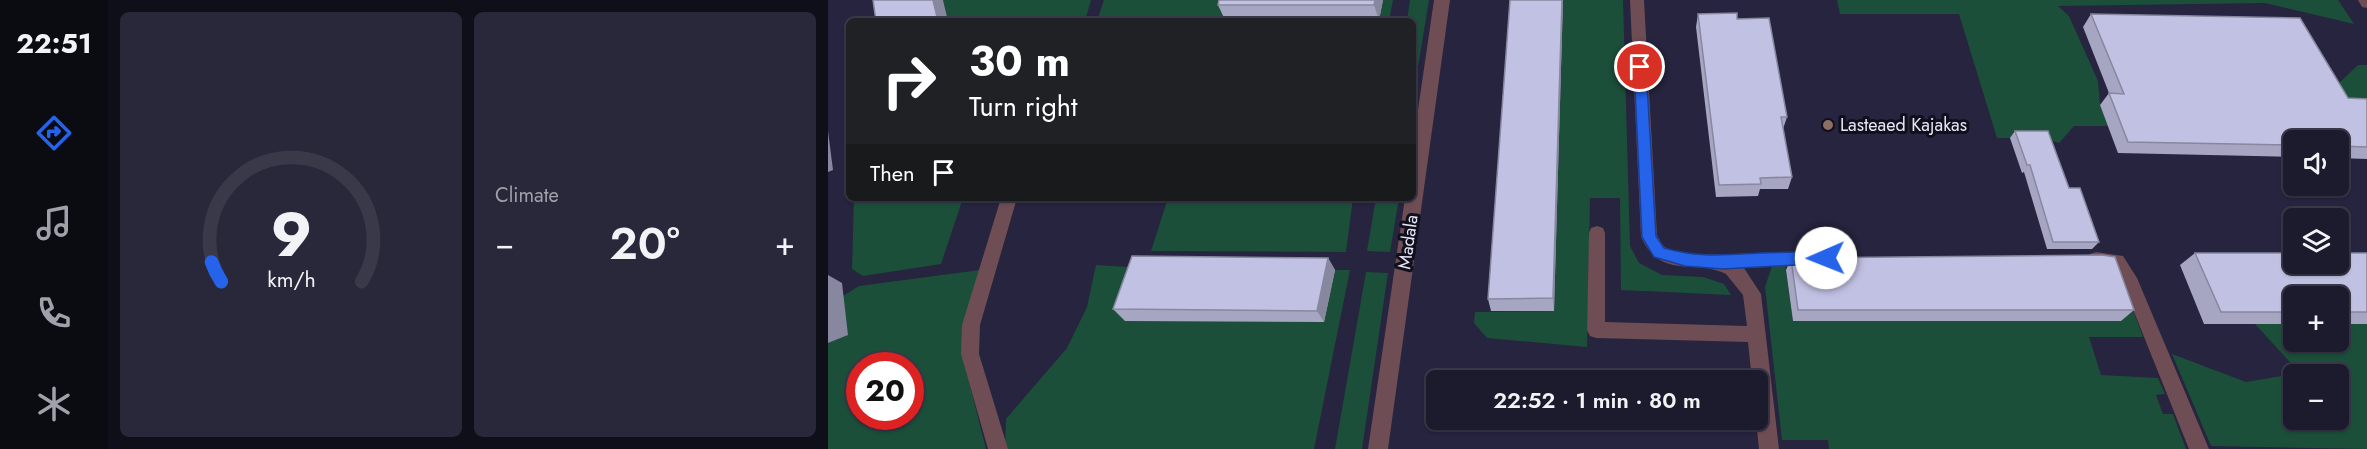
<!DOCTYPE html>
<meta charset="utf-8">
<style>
body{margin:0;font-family:Jost,sans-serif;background:#29283a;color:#f1f3f6;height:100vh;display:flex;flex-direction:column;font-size:22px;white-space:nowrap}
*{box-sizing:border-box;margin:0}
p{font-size:20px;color:#a0a1aa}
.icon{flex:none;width:33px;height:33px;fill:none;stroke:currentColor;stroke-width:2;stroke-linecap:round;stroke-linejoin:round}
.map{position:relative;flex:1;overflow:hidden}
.side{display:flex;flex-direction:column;gap:12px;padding:12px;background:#0f0f19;width:720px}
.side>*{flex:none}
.banner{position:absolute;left:18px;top:18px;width:570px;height:183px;border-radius:9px;box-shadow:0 2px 4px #0004,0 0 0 2px #3a394a;background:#202124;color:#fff;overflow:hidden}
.controls{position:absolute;left:1455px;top:130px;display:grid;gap:12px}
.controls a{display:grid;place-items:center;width:66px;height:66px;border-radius:9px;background:#1c1b2e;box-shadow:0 2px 4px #0004,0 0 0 2px #3a394a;font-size:30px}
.speed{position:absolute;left:18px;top:352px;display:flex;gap:12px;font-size:30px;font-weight:700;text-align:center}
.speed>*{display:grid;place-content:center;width:78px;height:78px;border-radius:50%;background:#1c1b2e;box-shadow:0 2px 4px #0004,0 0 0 2px #3a394a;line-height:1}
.speed .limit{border:9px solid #d22;background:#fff;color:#111}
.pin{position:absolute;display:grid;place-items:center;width:51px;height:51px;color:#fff;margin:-26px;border:3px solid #fff;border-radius:50%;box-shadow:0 2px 6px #0007}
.me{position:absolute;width:66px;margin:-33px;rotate:269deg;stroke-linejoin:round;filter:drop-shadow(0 0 4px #0008)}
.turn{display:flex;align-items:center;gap:21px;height:126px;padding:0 24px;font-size:27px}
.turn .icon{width:78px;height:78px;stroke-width:2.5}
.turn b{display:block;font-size:42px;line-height:51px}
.then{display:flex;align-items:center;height:57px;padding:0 24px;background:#0003;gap:12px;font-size:22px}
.big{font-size:45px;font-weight:600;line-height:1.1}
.side .widget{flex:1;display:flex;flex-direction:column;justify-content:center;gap:9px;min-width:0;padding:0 21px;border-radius:9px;background:#29283a}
.side .dial{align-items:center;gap:0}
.dial svg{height:156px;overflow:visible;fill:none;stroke:#3a394a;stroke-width:7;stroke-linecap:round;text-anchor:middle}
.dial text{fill:#f1f3f6;stroke:none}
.heat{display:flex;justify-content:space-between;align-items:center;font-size:33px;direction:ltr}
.side .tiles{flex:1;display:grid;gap:12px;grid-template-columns:repeat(2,1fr)}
.trip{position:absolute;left:598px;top:370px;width:342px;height:60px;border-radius:9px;background:#1c1b2e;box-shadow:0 2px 4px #0004,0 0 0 2px #3a394a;font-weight:600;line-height:60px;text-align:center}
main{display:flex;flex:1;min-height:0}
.tabs{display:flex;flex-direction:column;width:108px;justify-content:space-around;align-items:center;background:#0b0b12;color:#a0a1aa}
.tabs .icon{width:42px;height:42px}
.tabs .selected{color:#2563eb}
.tabs b{font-size:27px;color:#f1f3f6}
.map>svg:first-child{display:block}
.green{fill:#1b4f3a;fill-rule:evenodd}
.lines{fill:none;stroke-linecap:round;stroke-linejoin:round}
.lane{fill:#6f4d54;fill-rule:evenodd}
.street{fill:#6f4d54;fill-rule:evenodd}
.wall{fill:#a6a6c3}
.shaded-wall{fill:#87879f}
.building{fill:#c1c1e3;stroke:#87879f;stroke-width:1.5}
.route{fill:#2563eb;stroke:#184099;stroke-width:1.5}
.education-dot{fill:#8d6e63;stroke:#100f1b;stroke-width:2}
.labels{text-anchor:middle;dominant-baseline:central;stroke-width:6;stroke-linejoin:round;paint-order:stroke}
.poi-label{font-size:18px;fill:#e6e6f8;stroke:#100f1b;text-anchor:start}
.street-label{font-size:18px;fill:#e6e6f8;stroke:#100f1b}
</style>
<main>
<nav class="tabs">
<b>22:51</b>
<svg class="icon selected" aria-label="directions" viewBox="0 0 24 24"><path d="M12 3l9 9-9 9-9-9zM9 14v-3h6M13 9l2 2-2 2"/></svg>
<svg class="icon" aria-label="music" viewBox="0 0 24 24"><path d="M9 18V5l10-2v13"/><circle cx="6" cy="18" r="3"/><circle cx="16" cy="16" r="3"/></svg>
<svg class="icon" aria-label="phone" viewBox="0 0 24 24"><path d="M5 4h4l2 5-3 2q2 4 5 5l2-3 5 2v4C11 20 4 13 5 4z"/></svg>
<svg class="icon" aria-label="climate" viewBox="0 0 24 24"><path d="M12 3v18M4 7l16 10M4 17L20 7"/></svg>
</nav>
<section class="side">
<div class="tiles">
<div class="widget dial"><svg viewBox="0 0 100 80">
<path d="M14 69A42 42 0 1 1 86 69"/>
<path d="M14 69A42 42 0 0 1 9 59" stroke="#2563eb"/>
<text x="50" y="56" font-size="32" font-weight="700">9</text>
<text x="50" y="72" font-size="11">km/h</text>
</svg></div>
<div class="widget"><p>Climate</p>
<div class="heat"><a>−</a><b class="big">20°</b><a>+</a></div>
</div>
</div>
</section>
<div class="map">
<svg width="1539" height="449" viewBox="0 0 1539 449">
<rect width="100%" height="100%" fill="#26243e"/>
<g class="green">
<polygon points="115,0 263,0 257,21 120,21"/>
<polygon points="276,0 404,0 398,20 550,20 555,0 565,0 561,21 269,21"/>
<polygon points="582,0 601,0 585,97 585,21 579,21"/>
<polygon points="735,0 795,0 802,246 811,263 834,275 875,277 896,284 903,295 793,290 792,198 762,198 759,347 659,338 646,323 647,312 726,311"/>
<polygon points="1009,0 1510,0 1526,24 1437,3 1230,6 1241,16 1270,81 1272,105 1280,126 1246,126 1231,143 1215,138 1169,138 1131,14 1012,14"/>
<polygon points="1530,65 1539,65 1539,111 1483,110"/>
<polygon points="26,198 135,198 113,264 35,276 24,269"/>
<polygon points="340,198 525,198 518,252 323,251"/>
<polygon points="548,198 571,198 562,252 539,251"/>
<polygon points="268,265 316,268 522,270 486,449 177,449 178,419 239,348 259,307"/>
<polygon points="957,265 965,321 1295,284 1315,337 1261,337 1273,375 1330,378 1337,394 1328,395 1335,414 1345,414 1358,449 1001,449 1000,440 954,440 937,287 944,266"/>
<path d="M152 270 135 358 158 449H0V343L19 335 15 296 31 286ZM32 366H82V417H32Z"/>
<polygon points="538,272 560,273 534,449 507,449"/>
<path d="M1427 324H1465L1466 342H1510L1511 324H1539V449L1383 446 1344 354 1418 382 1472 373ZM1466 375H1510V420H1466Z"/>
</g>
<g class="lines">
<g class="lane">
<path d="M802 0H816L829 235C831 239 834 245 837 247 856 261 956 251 984 251L990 253 992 258 990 263 984 265 916 268 933 294 951 449H931L928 420 930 381H924L920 342 768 338 762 336 759 330 761 233 763 228 769 226 775 228 777 233V322L919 326 915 295 898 274C866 258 834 281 813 237Z"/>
<polygon points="173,198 189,198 152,325 151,354 180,449 160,449 133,354 134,325"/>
<polygon points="1268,252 1295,256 1309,278 1381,449 1361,449 1296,287 1284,268 1262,264 1260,259 1262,254"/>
</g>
<g class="street">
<polygon points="606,0 622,0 560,449 540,449 577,198 585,198 585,144"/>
<polygon points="1530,0 1539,0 1539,8 1534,7"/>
</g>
</g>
<g class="wall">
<polygon points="391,0 555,0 551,20 397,20 390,5"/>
<polygon points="682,0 735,0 726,311 663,311 660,299"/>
<polygon points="870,14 909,19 959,117 955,129 964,177 960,189 932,189 930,196 888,197 868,27"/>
<polygon points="1263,14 1520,98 1539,99 1539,159 1510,158 1510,141 1466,141 1466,157 1290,153 1272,105 1281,93 1255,27"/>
<polygon points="1187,131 1241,188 1271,242 1264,249 1219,249 1196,172 1194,173 1182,138"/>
<polygon points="1367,253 1539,253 1539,324 1510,324 1510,297 1466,297 1466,324 1376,324 1352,265"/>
<polygon points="500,258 507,270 496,322 297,321 285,309"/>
<polygon points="963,258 1306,310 1293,321 965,321 958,270"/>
</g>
<g class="shaded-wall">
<polygon points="105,0 115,0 120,21 110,21"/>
<polygon points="547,0 555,0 551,20 546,5"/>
<polygon points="734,0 735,0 726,311 725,298"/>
<polygon points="0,131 5,170 0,172"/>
<polygon points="500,258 507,270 496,322 489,311"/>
<polygon points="0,275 14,283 20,335 0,343"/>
</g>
<g class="building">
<polygon points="45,0 105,0 110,21 48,21"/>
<polygon points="391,0 547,0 546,5 390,5"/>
<polygon points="682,0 734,0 725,298 660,299"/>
<polygon points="909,13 909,19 941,18 959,117 953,117 964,177 932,178 933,184 891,185 870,14"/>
<polygon points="1263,14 1472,18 1520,98 1539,99 1539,147 1510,146 1510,141 1466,141 1466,145 1300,142 1281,93 1296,94"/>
<polygon points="1187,131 1220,131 1241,188 1252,188 1271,242 1225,242 1202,165 1199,165"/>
<polygon points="1367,253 1466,253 1466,264 1510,264 1510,253 1539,253 1539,312 1510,312 1510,297 1466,297 1466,312 1393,312"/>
<polygon points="1274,255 1287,257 1306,310 970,310 963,258"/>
<polygon points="304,256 500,258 489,311 285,309"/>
</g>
<path class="route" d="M812 62 818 67 828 236 836 248C871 258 898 255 933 253 955 252 977 252 998 252L1003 254 1005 258 1003 263 895 269 857 266 826 257 814 237 806 67Z"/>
<circle class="education-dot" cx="1000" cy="125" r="6"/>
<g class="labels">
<g class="poi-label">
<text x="1012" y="125">Lasteaed Kajakas</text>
</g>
<g class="street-label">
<text transform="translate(580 242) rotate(-82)">Madala</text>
</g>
</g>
</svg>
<div class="controls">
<a><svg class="icon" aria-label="sound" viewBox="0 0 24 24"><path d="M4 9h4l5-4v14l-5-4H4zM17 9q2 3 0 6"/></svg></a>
<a><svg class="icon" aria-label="layers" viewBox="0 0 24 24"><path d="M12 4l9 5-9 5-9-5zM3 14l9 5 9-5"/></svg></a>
<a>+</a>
<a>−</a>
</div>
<div class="speed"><div class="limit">20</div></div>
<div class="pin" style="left:812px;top:67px;background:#d93025"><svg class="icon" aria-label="arrive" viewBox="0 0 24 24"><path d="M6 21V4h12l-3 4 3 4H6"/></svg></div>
<svg class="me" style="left:998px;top:258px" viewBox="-20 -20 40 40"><circle r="19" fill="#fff"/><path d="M0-13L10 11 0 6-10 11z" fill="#2563eb"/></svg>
<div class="trip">22:52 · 1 min · 80 m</div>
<div class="banner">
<div class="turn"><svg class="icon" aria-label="right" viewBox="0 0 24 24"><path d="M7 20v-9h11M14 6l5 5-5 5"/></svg><div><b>30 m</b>Turn right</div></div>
<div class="then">Then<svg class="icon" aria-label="arrive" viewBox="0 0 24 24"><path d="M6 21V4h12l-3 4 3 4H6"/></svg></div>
</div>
</div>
</main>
